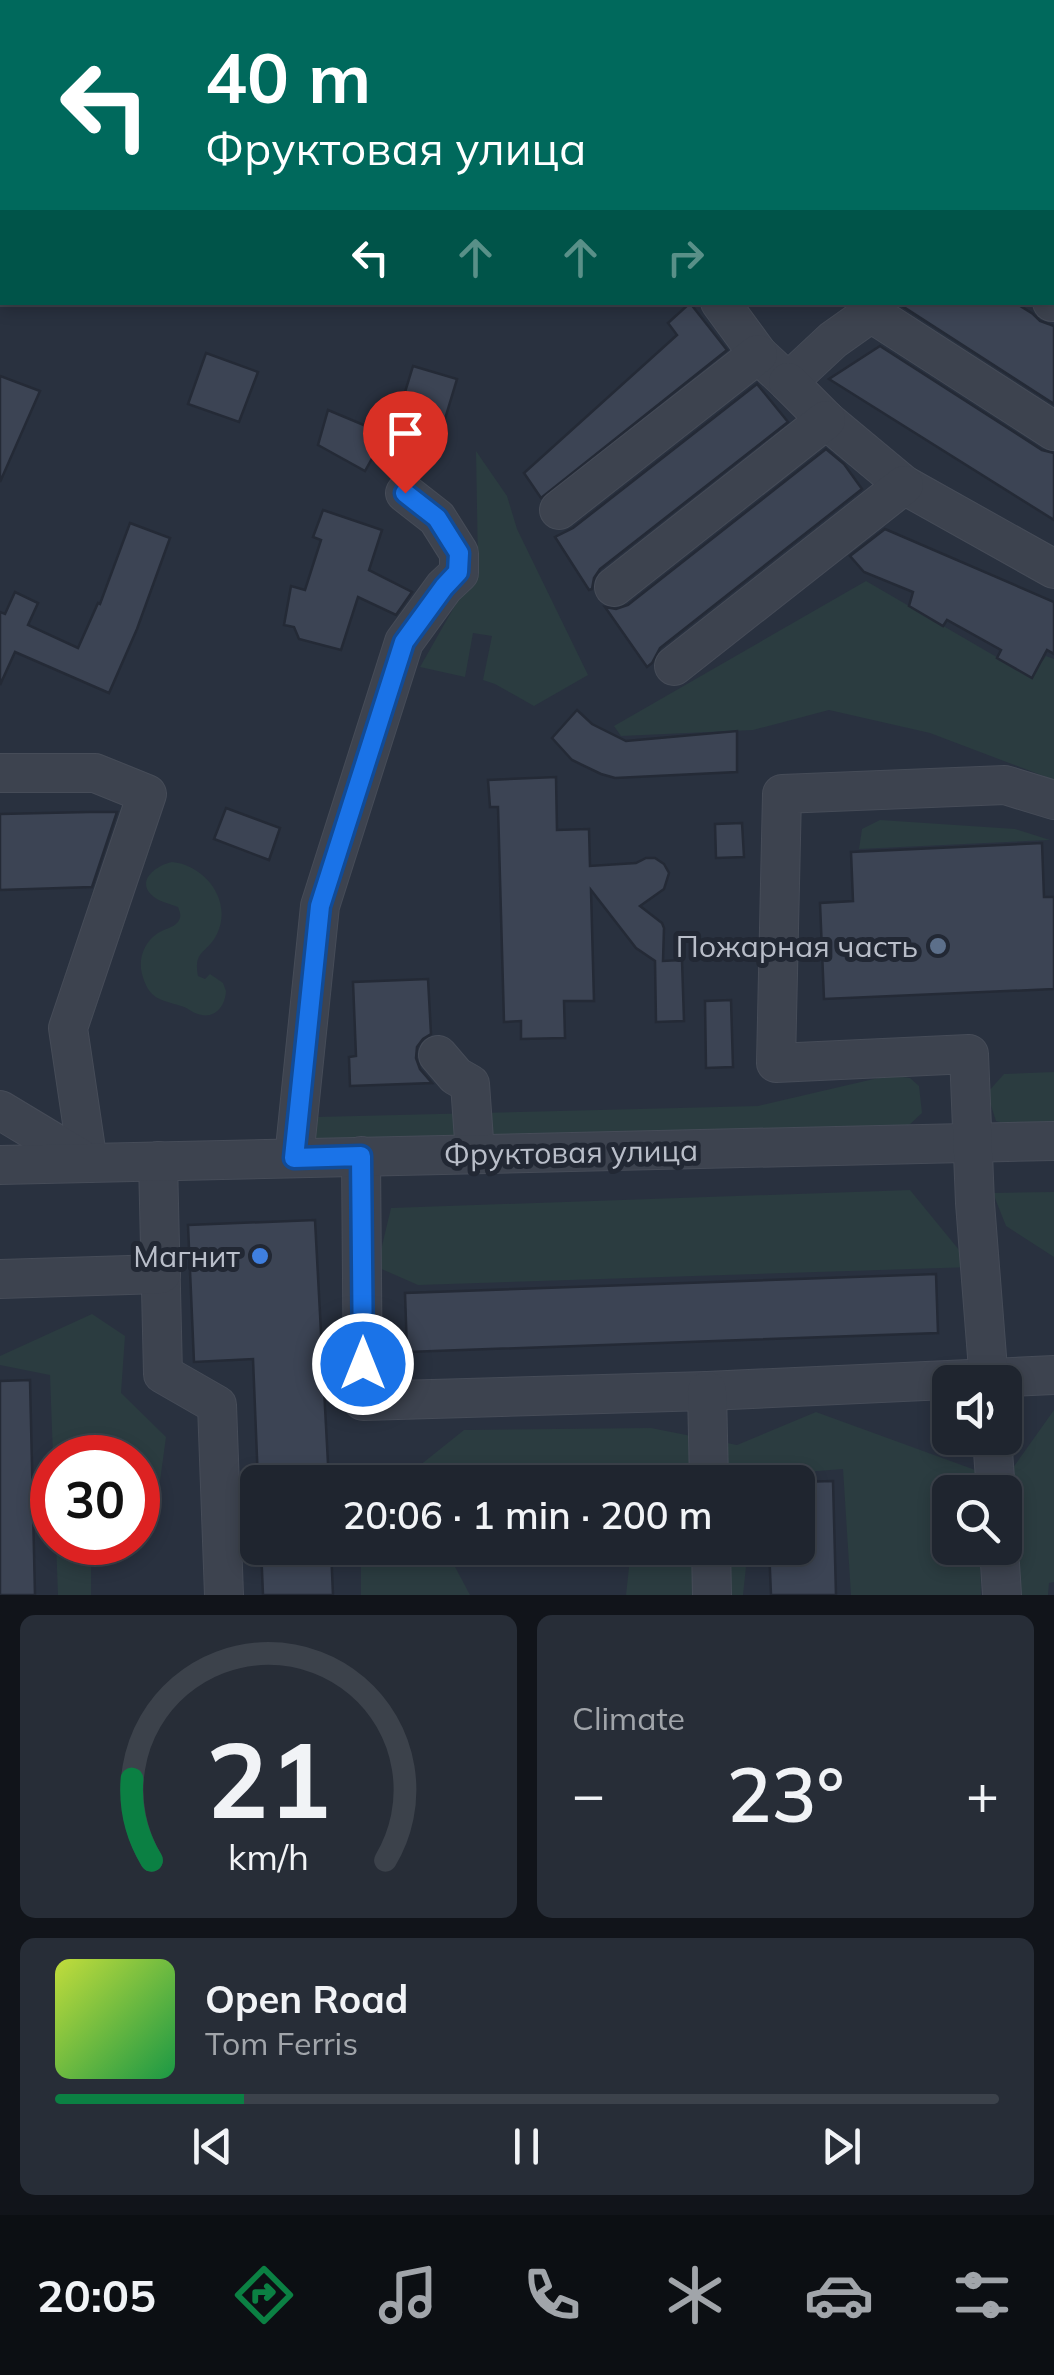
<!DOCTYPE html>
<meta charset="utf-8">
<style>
body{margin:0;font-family:Mulish,sans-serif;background:#272d37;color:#f1f3f6;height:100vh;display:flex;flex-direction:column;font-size:38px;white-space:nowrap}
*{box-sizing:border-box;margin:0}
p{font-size:32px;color:#a1a5aa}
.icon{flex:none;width:55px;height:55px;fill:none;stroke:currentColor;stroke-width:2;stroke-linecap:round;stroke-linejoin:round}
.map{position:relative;height:1595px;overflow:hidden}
.sheet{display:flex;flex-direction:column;gap:20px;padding:20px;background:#11141a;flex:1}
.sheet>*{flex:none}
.top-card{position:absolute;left:0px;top:0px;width:1055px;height:305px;box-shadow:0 5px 15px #0003,0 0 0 2px #3c424b;background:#00695c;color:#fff;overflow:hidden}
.buttons{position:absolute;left:932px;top:1365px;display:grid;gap:20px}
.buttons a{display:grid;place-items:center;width:90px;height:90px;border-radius:15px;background:#1f252f;box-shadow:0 5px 15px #0003,0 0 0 2px #3c424b;font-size:50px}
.speed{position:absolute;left:30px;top:1435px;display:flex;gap:20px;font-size:50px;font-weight:700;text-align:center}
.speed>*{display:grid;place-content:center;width:130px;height:130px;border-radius:50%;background:#1f252f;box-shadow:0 5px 15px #0003,0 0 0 2px #3c424b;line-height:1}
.speed .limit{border:15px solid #d22;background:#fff;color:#111}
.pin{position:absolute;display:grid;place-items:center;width:85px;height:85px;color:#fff;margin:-102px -42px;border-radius:50% 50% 50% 0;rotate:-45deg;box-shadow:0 0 10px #0007}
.pin .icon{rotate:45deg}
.me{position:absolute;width:110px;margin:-55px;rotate:0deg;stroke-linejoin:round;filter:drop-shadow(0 0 8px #0008)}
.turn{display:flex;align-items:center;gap:35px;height:210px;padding:0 40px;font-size:45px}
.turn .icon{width:130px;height:130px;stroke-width:2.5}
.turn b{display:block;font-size:70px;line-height:85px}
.lanes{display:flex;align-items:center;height:95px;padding:0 40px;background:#0003;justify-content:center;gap:50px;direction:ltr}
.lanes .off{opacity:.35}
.big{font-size:75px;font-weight:600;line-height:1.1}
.sheet .card{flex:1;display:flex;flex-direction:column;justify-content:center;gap:15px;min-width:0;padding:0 35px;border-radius:15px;background:#272d37}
.sheet .dial{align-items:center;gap:0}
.dial svg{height:260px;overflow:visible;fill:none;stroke:#3c424b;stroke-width:7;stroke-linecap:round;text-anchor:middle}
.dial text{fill:#f1f3f6;stroke:none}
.song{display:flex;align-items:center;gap:30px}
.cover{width:120px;height:120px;border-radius:15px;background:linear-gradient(135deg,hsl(70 70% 55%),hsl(140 70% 35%))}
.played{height:10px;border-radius:5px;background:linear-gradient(90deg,#0b8043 20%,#3c424b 20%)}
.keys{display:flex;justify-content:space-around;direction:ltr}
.heat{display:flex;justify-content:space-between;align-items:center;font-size:55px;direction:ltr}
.sheet .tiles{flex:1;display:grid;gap:20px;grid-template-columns:1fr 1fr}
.card:last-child{grid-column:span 2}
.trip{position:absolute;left:240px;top:1465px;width:575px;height:100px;border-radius:15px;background:#1f252f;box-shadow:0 5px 15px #0003,0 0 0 2px #3c424b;font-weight:600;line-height:100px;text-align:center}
.dock{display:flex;height:160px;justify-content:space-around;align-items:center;background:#0c0f13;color:#a1a5aa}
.dock .icon{width:70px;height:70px}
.dock .selected{color:#0b8043}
.dock b{font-size:45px;color:#f1f3f6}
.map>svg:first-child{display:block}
.green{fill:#2b3c40}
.building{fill:#3c4454;stroke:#242a36;stroke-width:2.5}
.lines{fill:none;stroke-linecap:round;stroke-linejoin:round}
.minor-casing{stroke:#464c58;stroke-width:40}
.minor{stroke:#3d434f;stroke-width:38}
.route-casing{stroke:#114b97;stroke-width:25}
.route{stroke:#1a73e8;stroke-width:18}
.service-dot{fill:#5c6f8a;stroke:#222834;stroke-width:4}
.shop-dot{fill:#3f7fe0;stroke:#222834;stroke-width:4}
.labels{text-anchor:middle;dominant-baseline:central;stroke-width:10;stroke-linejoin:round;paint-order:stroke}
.poi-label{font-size:30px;fill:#b9bec9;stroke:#222834;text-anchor:end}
.street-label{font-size:30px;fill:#b9bec9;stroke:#222834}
</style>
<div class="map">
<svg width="1054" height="1595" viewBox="0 0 1054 1595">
<rect width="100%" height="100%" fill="#29313f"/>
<g class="green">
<polygon points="476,451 507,496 517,529 588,675 534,706 495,684 483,680 492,636 473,633 465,677 420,667 478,565"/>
<polygon points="866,581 1031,677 1046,656 1054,659 1054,780 930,733 829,710 753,730 621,736 614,726"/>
<polygon points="880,820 1015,829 1050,840 859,849 862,829"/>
<path d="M172 862C205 865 233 901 217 934 207 954 193 950 198 976L205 979 210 974 223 983 226 991C225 1008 213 1021 195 1013 189 1010 188 1008 181 1006 160 999 149 1000 142 974 138 959 144 942 158 933 164 929 173 928 178 922 182 916 180 913 178 907 171 904 160 902 154 897 134 882 156 865 172 862Z"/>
<polygon points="1054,1072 1054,1124 1010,1125 996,1121 987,1093 1004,1074"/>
<polygon points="896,1076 910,1078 919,1086 922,1113 907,1127 303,1146 316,1117 758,1106 878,1078"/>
<polygon points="910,1190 973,1267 418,1285 377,1267 391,1208"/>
<polygon points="1054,1192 1054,1257 1006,1226 993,1193"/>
<polygon points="92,1314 125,1336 121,1393 166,1437 160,1481 138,1487 138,1458 53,1457 50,1375 0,1365 0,1356"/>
<polygon points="1054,1410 1054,1582 1049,1583 1048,1595 1016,1595 1010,1472"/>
<polygon points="816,1412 978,1471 978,1492 950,1492 950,1548 980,1548 981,1595 851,1595 843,1469 757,1476 756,1482 399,1482 464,1430 651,1428 737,1445"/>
<polygon points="56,1543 91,1543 91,1595 58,1595"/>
<polygon points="361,1548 445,1548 470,1595 361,1595"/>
<polygon points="601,1548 748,1548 743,1595 626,1595 630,1558"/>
</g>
<g class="building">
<polygon points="896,302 1014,302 1033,314 1040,321 1054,326 1054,404"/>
<polygon points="690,303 727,350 541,498 524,473 677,335 668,323"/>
<polygon points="880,346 1042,450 1054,453 1054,520 829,379"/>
<polygon points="206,353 258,372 239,422 188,404"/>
<polygon points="413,366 457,379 432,462 379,446 365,471 318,445 328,410 378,431 388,398 402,402"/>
<polygon points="0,376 40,391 0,482"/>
<polygon points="757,384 788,422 600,569 594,578 592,589 589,590 555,537 573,528"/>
<polygon points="826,449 844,464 862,489 660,648 652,663 647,667 605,607 616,609 628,605"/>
<polygon points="323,510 382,530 369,570 412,592 396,615 358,597 341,650 299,639 294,627 284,625 291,586 305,590 321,540 313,537"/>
<polygon points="130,523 170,538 137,629 109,693 15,652 0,685 0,612 5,614 15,592 38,603 28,625 78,648 98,603 100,604"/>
<polygon points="885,529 1054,602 1054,654 1047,650 1032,678 997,658 1001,650 947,620 943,626 909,606 913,592 864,572 850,556"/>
<polygon points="577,710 592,724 626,741 737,731 737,772 615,778 601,774 572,760 552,738"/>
<polygon points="556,777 557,830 589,829 590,866 636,863 646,858 655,858 664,864 669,873 664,889 640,906 662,923 664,928 663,961 682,960 684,1021 656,1022 655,961 636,948 591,890 594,1001 564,1001 565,1038 521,1039 521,1021 504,1022 498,807 490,807 488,780"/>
<polygon points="226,808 280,828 269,860 214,839"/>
<polygon points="89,812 117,812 92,887 0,890 0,814"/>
<polygon points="742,823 744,857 716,858 715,824"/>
<polygon points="1042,843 1044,897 1054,897 1054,989 824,999 820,903 853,901 851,852"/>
<polygon points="428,979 431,1034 423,1039 417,1047 416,1058 420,1069 432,1083 350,1086 349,1057 356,1056 353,982"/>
<polygon points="731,1000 733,1067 706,1068 705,1001"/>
<polygon points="315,1220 329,1482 258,1482 253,1359 194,1362 188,1225"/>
<polygon points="936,1274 938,1333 407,1352 405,1293"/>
<polygon points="30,1380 35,1595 0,1595 0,1381"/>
<polygon points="833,1481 836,1595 771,1595 769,1548 798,1548 798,1482"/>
<polygon points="261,1548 331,1548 333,1595 263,1595"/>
</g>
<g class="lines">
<g class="minor-casing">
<g id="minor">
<polyline points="125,0 136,2"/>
<polyline points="1041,2 1041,0"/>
<polyline points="1052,154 1054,155"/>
<polyline points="720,302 758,354 788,382 833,340 871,313 1054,431"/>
<polyline points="1052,302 1054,302"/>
<polyline points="788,382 826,420 904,485 1054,569"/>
<polyline points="559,510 758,354"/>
<polyline points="614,587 826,420"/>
<polyline points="674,666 904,485"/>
<polyline points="0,773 95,773 147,794 68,1028 88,1163"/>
<polyline points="438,1055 456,1076 470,1084 475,1154"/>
<polyline points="0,1110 88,1163"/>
<polyline points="361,1156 363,1401 707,1391 1054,1375"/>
<polyline points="294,1158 320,906 404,642 444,587 459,573 459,553 437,518 405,493"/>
<polyline points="158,1161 163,1374 217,1405 224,1595"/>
<polyline points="0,1165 1054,1141"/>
<polyline points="0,1279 161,1274"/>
<polyline points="989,1382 975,1203 969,1054 776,1063 782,794 1005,785 1054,800"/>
<polyline points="707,1391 709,1482"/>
<polyline points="992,1438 996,1492"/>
<polyline points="711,1548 712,1595"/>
<polyline points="999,1548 1002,1595"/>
</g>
</g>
<use href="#minor" class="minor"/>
</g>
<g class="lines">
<g class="route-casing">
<polyline id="route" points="363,1364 361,1156 294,1158 320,906 404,642 444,587 458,572 459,553 437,518 405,493"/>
</g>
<use href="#route" class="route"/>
</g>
<circle class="service-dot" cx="938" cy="946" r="10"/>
<circle class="shop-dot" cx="260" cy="1256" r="10"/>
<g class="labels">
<g class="poi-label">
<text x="918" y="946">Пожарная часть</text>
<text x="240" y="1256">Магнит</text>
</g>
<g class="street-label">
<text transform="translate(571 1152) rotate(-1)">Фруктовая улица</text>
</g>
</g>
</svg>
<div class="buttons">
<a><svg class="icon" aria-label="sound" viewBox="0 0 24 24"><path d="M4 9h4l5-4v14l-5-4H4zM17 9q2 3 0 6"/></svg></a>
<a><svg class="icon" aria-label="search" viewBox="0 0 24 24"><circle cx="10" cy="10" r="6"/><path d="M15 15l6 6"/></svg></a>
</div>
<div class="speed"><div class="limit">30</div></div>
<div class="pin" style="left:405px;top:493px;background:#d93025"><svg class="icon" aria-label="arrive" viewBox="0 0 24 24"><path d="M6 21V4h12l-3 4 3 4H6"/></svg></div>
<svg class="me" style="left:363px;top:1364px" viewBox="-20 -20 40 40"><circle r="17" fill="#1a73e8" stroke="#fff" stroke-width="3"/><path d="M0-11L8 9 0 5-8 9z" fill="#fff"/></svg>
<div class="trip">20:06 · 1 min · 200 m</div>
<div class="top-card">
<div class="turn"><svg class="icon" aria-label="left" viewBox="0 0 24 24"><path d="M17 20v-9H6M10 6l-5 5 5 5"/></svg><div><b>40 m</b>Фруктовая улица</div></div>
<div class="lanes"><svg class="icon" aria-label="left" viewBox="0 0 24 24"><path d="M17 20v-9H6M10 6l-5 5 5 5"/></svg><svg class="icon off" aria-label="ahead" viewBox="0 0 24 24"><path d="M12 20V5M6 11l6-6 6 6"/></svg><svg class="icon off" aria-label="ahead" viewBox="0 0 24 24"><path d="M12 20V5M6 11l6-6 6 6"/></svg><svg class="icon off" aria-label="right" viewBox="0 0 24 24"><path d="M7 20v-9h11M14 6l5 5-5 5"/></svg></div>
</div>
</div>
<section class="sheet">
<div class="tiles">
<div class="card dial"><svg viewBox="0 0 100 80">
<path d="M14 69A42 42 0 1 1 86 69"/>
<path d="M14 69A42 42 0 0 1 8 44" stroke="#0b8043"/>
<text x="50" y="56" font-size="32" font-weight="700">21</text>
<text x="50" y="72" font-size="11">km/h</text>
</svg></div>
<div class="card"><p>Climate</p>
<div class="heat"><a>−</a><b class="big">23°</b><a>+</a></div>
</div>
<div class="card">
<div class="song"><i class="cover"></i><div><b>Open Road</b><p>Tom Ferris</p></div></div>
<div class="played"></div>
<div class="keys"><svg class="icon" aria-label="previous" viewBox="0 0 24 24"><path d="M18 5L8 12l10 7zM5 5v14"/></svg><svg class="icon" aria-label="pause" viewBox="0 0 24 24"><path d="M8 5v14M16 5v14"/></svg><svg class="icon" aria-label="next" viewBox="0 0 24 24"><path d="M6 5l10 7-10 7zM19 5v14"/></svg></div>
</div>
</div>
</section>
<nav class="dock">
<b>20:05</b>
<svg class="icon selected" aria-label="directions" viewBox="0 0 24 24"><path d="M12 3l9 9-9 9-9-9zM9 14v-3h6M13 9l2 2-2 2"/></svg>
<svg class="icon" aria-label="music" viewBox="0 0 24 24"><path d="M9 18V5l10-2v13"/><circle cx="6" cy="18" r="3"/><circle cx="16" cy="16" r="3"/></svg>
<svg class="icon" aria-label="phone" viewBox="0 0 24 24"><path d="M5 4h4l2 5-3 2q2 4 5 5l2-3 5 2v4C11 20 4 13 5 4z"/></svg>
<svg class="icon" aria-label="climate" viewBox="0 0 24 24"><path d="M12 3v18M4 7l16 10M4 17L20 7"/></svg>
<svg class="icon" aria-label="car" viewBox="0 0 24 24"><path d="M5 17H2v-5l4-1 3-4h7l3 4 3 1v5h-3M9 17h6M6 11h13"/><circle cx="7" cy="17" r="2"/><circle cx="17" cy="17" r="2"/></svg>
<svg class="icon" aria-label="filters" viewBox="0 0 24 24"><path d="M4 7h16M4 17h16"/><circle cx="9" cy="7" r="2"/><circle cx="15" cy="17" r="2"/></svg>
</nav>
